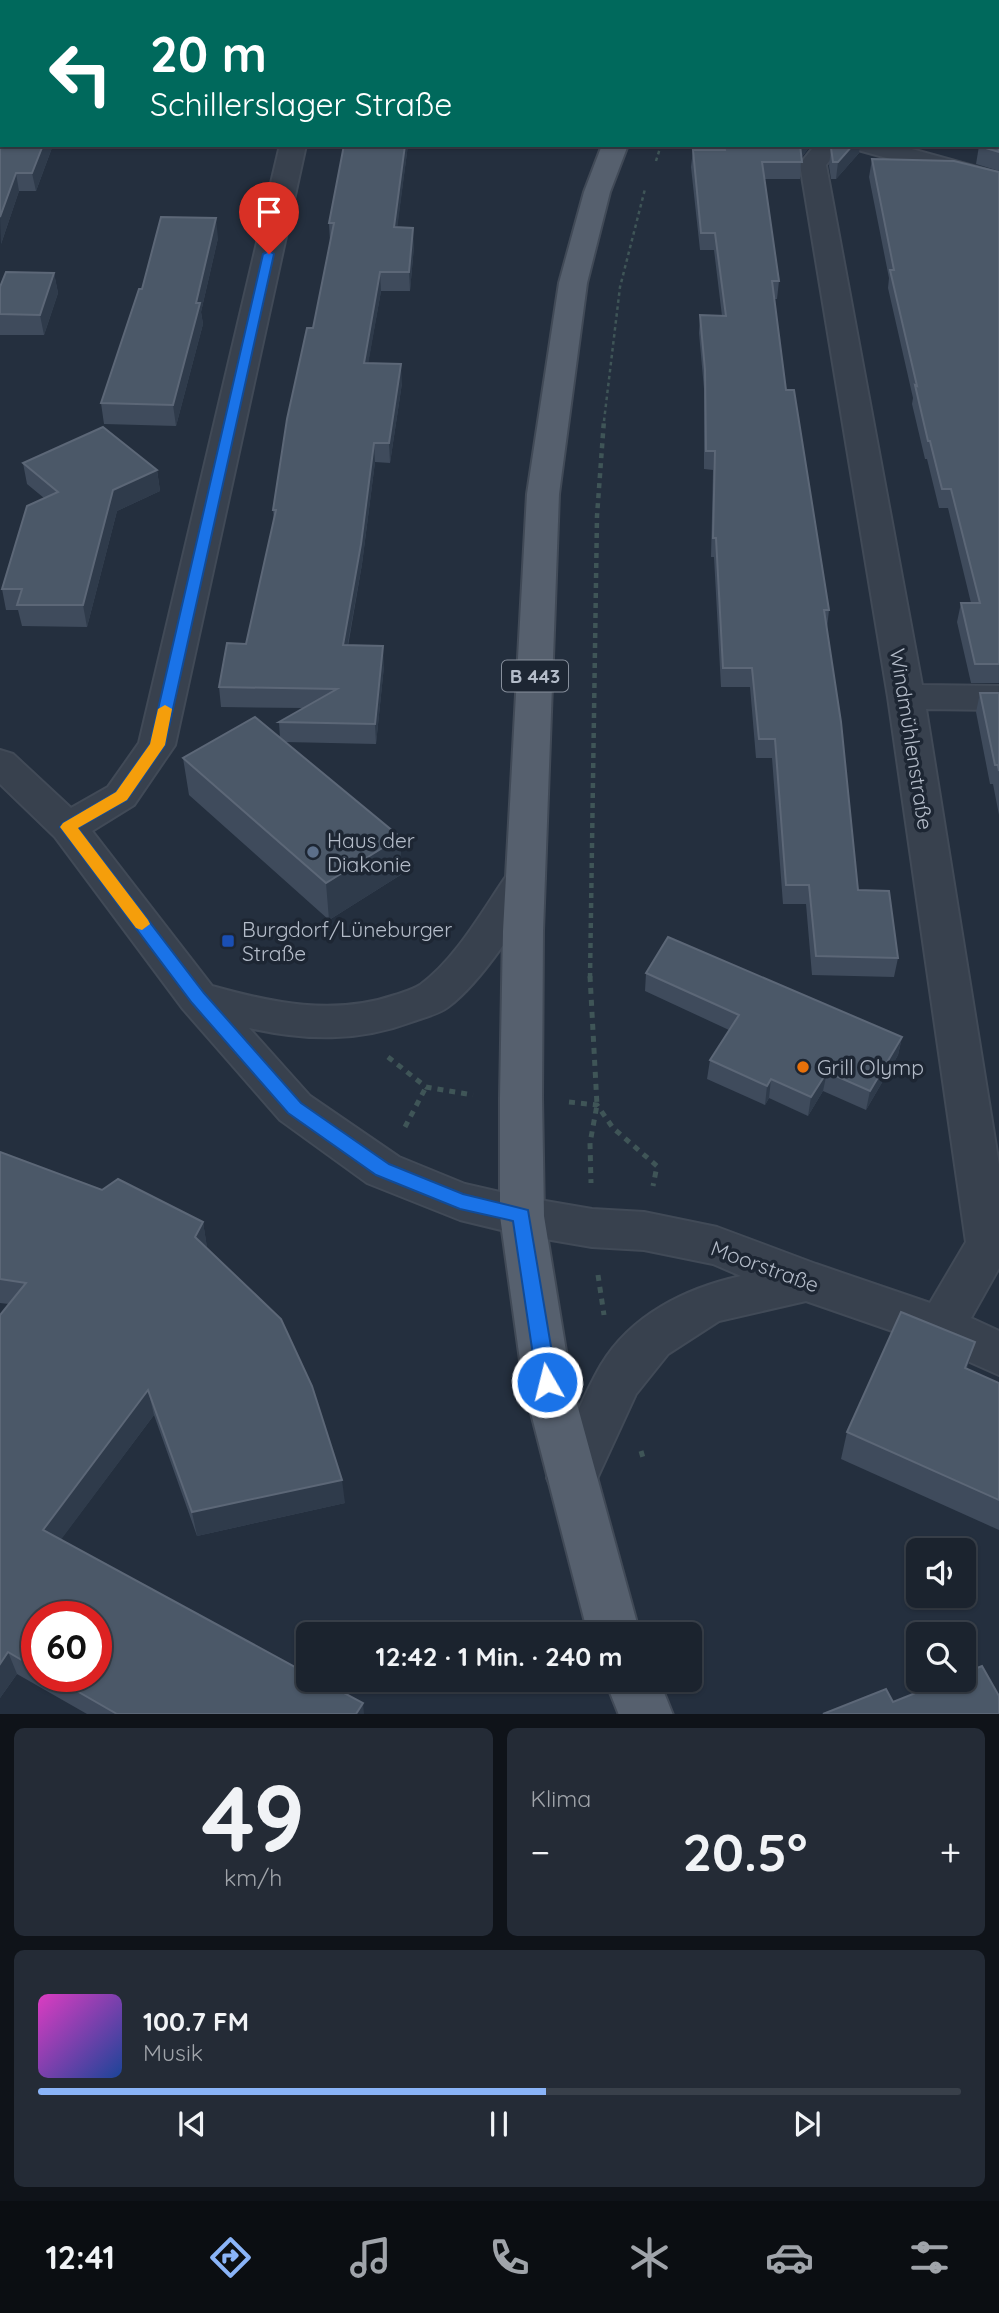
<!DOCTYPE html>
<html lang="de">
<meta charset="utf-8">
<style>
body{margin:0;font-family:Quicksand,sans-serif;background:#242b36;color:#f1f3f6;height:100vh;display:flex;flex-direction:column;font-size:26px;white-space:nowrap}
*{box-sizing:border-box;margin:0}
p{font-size:23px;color:#a0a4aa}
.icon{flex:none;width:38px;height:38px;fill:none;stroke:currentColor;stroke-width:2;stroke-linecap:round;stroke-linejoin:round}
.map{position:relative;height:1714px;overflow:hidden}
.drawer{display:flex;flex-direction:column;gap:14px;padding:14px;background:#0f1319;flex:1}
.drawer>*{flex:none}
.banner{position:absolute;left:0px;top:0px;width:999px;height:147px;box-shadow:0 2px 5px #0004,0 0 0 2px #39404a;background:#00695c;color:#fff;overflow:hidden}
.buttons{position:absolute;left:906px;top:1538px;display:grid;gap:14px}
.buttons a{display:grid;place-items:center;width:70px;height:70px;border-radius:10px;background:#1b232e;box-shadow:0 2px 5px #0004,0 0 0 2px #39404a;font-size:35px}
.speed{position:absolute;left:21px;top:1601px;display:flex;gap:14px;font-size:35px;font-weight:700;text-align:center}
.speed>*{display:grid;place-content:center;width:91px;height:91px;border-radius:50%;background:#1b232e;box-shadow:0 2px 5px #0004,0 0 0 2px #39404a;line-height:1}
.speed .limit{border:10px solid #d22;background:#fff;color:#111}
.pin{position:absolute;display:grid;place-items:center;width:60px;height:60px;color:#fff;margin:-72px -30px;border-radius:50% 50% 50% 0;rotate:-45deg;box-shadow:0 0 7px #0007}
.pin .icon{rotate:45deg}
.me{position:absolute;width:77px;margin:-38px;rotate:352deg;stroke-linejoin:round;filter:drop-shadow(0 0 5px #0008)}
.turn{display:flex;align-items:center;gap:24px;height:147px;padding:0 35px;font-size:32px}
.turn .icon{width:91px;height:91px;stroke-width:2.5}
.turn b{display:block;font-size:49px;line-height:60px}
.big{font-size:52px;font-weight:700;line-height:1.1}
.drawer .card{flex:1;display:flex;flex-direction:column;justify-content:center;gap:10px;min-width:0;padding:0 24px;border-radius:10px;background:#242b36}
.drawer .dial{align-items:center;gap:0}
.dial b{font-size:91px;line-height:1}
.song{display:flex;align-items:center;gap:21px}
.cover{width:84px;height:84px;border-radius:10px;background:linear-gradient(135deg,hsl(310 70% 55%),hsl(220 70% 35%))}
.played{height:7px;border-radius:4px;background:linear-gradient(90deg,#8ab4f8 55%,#39404a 55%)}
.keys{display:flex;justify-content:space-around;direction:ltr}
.heat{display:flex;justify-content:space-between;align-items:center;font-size:38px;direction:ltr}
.drawer .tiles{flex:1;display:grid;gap:14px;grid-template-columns:1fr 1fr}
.card:last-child{grid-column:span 2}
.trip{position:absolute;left:296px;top:1622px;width:406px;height:70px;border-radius:10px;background:#1b232e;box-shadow:0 2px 5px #0004,0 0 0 2px #39404a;font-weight:700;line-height:70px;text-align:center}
.tabs{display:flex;height:112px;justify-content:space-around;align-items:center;background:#0b0e12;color:#a0a4aa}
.tabs .icon{width:49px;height:49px}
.tabs .on{color:#8ab4f8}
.tabs b{font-size:32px;color:#f1f3f6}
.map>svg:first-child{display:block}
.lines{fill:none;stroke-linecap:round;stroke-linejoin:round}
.street-casing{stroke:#414a57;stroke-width:4}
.primary-casing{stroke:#414a57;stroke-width:4}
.path-far2{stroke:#3f5557;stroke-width:2.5;stroke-dasharray:3.5 3.5;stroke-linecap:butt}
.path-far1{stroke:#3f5557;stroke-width:4.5;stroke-dasharray:5 5;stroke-linecap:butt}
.path{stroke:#3f5557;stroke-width:5;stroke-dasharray:6 6;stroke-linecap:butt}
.street{fill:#38414e;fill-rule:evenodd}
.primary{fill:#56606e;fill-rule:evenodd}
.wall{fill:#3f4b5c;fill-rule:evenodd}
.shaded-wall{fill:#2f3b4b}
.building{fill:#4b5868;stroke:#5c6777;stroke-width:2}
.route{fill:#1a73e8;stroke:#114b97;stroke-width:2}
.slow{fill:#f59e0b}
.service-dot{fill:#5c6f8a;stroke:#1d2633;stroke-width:2.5}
.transit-dot{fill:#1a4fb4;stroke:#1d2633;stroke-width:2.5}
.food-dot{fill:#e8710a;stroke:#1d2633;stroke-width:2.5}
.labels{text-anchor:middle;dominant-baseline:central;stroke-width:7;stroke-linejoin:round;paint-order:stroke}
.shield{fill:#1d2633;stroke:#878f9c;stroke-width:2}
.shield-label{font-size:19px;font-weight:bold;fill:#b4bcc9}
.street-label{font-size:21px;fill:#b4bcc9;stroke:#1d2633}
.poi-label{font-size:21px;fill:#b4bcc9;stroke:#1d2633;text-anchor:start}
</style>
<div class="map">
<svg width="999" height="1715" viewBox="0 0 999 1715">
<rect width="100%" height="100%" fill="#242f3e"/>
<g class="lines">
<g class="street-casing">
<g id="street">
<path d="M280 145H306L175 745 134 805 92 831 212 986C273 1003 334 1016 395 995 404 992 412 990 420 985 459 956 484 907 512 868L526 864 540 868 545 878C524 916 483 981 448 1007 439 1014 425 1017 414 1021 358 1042 307 1041 249 1028L310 1096 399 1157 465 1184 522 1197 592 1209 644 1212 717 1227 816 1264 930 1303 966 1242 888 697 800 164 815 145H842L826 165 922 685 999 686V710L926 709 999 1165V1268L971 1318 999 1331V1375L927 1343 806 1301 719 1321 668 1354 636 1394 590 1494 572 1501 554 1494 547 1478 554 1462C570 1430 583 1396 601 1365 631 1315 686 1288 741 1276L713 1264 644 1250 592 1247 522 1235 460 1220 367 1183 280 1120 183 1009 55 837 0 784V750L13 754 71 808 108 787 139 743Z"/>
<polygon points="854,145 897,145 999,173 999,189 858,150"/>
</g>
</g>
<g class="primary-casing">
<g id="primary">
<polygon points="694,0 718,0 694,2"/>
<polygon points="602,145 628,145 610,192 587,283 559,494 543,931 542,1098 544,1216 571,1382 640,1634 588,1634 523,1382 500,1216 500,1098 503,931 527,494 559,283 584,192"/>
<polygon points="605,1680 659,1680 673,1715 619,1715"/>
</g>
</g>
<g class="path-far2">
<polyline points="767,2 769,0"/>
<polyline points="656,161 661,145"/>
<polyline points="604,421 620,287 645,189"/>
</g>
<polyline class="path-far1" points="590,978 597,516 604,420"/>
<g class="path">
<polyline points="590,976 597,1105 590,1143 591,1183"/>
<polyline points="388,1057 426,1087 473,1095"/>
<polyline points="569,1102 597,1105 613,1128 657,1166 653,1186"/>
<polyline points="405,1127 426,1087"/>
<polyline points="598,1275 604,1315"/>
<polyline points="641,1451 644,1461"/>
</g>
<use href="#street" class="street"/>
<use href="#primary" class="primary"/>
</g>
<g class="wall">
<polygon points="0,0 273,0 272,2 2,2 2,145 53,145 36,191 19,191 1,244"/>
<polygon points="999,0 999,71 998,71 998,2"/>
<polygon points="999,122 999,171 976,164 979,146"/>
<polygon points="408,145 397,227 414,246 410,291 381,291 368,363 402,383 390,463 375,462 362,564 348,646 384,666 376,744 285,742 400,837 402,874 329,920 189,795 183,758 280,738 279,722 303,708 221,707 219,687 246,644 274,520 273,510 313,328 330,242 329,223"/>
<polygon points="721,145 811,145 801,158 800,179 764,179 779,281 777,299 774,299 786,390 829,610 827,628 858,890 898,958 894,977 812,975 806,904 783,904 772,758 756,758 750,687 721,687 714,557 711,557 713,470 704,469 704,389 699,333 700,315 722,316 714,250 700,250 691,167 693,150 722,150"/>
<polygon points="831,148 859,153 836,179 831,179 829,166"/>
<polygon points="872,159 999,172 999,683 971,683 957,622 961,603 971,603 948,508 939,508 927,459 925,459 912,404 913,398 888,288 889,278 869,177"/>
<polygon points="218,238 201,312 203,324 176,426 104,424 101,403 142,289"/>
<polygon points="54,273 58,293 44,335 0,335 0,287"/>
<polygon points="23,463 157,470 160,491 117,511 87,627 22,626 18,610 6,610 2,589 44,498 27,484"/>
<polygon points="980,693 999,693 999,815 993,784 990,784 976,712"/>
<polygon points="646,973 902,1037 898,1055 866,1110 823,1091 808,1116 769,1098 765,1105 707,1079 710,1060 729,1030 645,991"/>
<path d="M0 1152 102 1190 203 1222 207 1248 345 1503 197 1536 154 1415 61 1539 364 1714H87L17 1674 0 1698 9 1304 0 1303ZM37 1617 96 1676H37Z"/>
<polygon points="967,1369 999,1383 999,1530 841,1459 847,1432"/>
</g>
<g class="shaded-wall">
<polygon points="579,0 589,0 589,2 576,2"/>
<polygon points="43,145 53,145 36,191 32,173"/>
<polygon points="405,145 408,145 395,246 394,227"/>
<polygon points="800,145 811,145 798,162"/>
<polygon points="853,145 860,145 859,153 836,179 838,162"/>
<polygon points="16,173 19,191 1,244 0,217"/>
<polygon points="216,218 218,238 201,312 203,324 176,426 173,405"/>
<polygon points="413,228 414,246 410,291 409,272"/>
<polygon points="380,272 381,291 365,382 364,363"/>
<polygon points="54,273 58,293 44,335 40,315"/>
<polygon points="401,364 402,383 390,463 389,443"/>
<polygon points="374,443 375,462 362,564 344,665 343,645"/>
<polygon points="157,470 160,491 117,511 87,627 83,605 113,490"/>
<polygon points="383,646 384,666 376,744 375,724"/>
<polygon points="400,837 402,874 329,920 326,883"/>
<polygon points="902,1037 898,1055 866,1110 870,1091"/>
<polygon points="827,1072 823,1091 808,1116 811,1097"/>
<polygon points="771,1079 769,1098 765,1105 767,1086"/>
<polygon points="203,1222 207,1247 199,1262 195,1237"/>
<polygon points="975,1342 967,1369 965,1368"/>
<polygon points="148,1390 154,1415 51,1553 43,1530"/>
<polygon points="342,1480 345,1503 197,1536 192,1512"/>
<polygon points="8,1652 17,1674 0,1698 0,1664"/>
<polygon points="363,1703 364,1714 356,1714"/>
</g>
<g class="building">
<polygon points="0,0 267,0 267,2 2,2 2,145 43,145 32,173 16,173 0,217"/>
<polygon points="397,0 579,0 576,2 397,2"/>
<polygon points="991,0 999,0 999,54 998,53 998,2 989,2"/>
<polygon points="999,122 999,152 979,146 980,145 998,145 998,124"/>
<polygon points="344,145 405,145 394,227 413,228 409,272 380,272 364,363 401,364 389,443 374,443 361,544 343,645 383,646 375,724 279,722 337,689 219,687 227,643 246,644 276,510 273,510 287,419 307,328 313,328 334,223 329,223"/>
<polygon points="724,145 800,145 802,162 762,162 779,281 772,281 786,390 794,390 829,610 824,610 841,722 858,890 889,891 898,958 816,956 809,885 786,885 775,739 759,739 752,668 723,668 716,538 713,538 715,451 706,451 705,370 700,315 726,316 715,233 701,233 693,150 725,150"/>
<polygon points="833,145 853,145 838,162 833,162 831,148"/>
<polygon points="872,159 954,161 999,172 999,664 975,664 961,603 980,603 951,489 942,489 930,441 928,441 915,385 917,386 890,270 894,270"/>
<polygon points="161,217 216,218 196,303 200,303 173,405 101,403 139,289 142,289"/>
<polygon points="6,272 54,273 40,315 0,314 0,287"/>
<polygon points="103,427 157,470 113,490 83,605 17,605 22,589 2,589 27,506 58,492 23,463"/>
<polygon points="980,693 999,693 999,771 998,765 995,765"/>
<polygon points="255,717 400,837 326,883 183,758"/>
<polygon points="668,937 902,1037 870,1091 827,1072 811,1097 771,1079 767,1086 710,1060 739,1015 646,973"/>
<polygon points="0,1152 102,1190 118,1179 203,1222 195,1237 281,1319 312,1386 342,1480 192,1512 148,1390 43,1530 308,1674 308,1680 320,1680 363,1703 356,1714 117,1714 51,1676 96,1676 96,1617 37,1617 37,1669 8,1652 0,1664 0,1315 26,1283 0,1279"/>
<polygon points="901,1312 975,1342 965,1368 999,1383 999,1500 847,1432"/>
<polygon points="982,1666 999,1696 999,1714 823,1714 886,1689 893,1702 948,1680 964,1680 964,1673"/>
</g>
<polygon class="route" points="269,251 274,254 165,745 127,800 78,828 204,993 301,1103 389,1164 463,1194 528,1210 557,1382 554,1388 547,1391 540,1388 537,1382 513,1221 460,1209 376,1175 288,1113 192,1003 60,827 63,823 116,792 150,744 263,254"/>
<polygon class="slow" points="165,705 172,709 165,745 127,800 78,828 148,920 150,924 142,930 136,928 60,827 63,823 116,792 150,744 158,709"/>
<circle class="service-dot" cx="313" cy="852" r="7"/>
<rect class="transit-dot" x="221" y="934" width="14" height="14" rx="3.5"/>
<circle class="food-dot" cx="803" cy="1067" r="7"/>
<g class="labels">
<rect class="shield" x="502" y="660.5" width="66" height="31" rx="5"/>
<g class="shield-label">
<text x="535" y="676">B 443</text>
</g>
<g class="street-label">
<text transform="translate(912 739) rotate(81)">Windmühlenstraße</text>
<text transform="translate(765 1266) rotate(20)">Moorstraße</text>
</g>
<g class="poi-label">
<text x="327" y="840">Haus der<tspan x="327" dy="24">Diakonie</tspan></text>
<text x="242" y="929">Burgdorf/Lüneburger<tspan x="242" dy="24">Straße</tspan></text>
<text x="817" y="1067">Grill Olymp</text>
</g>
</g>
</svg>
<div class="buttons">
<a><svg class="icon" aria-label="sound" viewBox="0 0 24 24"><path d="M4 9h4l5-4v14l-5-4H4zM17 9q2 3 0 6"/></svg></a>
<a><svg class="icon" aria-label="search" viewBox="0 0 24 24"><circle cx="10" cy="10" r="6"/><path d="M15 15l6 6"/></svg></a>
</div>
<div class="speed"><div class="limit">60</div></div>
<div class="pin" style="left:269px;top:254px;background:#d93025"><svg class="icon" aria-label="arrive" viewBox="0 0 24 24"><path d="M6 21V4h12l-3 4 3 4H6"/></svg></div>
<svg class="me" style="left:547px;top:1382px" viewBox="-20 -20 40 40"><circle r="17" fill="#1a73e8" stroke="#fff" stroke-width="3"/><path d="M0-11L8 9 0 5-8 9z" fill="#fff"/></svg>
<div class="trip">12:42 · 1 Min. · 240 m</div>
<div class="banner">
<div class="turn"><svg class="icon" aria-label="left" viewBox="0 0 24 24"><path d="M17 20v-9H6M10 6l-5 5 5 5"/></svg><div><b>20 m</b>Schillerslager Straße</div></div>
</div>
</div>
<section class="drawer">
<div class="tiles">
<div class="card dial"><b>49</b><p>km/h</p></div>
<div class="card"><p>Klima</p>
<div class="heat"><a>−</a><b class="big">20.5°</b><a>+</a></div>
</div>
<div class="card">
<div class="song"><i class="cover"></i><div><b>100.7 FM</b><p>Musik</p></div></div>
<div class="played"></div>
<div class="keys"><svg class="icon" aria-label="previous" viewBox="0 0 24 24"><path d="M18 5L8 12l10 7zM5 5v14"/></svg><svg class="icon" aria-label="pause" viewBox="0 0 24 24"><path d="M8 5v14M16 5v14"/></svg><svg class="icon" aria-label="next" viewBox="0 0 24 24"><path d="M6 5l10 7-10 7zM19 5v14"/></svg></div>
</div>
</div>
</section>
<nav class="tabs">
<b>12:41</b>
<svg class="icon on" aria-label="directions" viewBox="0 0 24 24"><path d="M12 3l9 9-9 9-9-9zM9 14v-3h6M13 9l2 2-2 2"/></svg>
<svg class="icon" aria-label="music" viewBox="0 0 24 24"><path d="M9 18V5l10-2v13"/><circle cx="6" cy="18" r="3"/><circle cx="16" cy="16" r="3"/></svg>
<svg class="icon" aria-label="phone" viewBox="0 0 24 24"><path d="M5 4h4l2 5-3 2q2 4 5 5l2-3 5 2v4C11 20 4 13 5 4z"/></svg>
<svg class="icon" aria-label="climate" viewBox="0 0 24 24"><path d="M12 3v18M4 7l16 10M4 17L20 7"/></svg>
<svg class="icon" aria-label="car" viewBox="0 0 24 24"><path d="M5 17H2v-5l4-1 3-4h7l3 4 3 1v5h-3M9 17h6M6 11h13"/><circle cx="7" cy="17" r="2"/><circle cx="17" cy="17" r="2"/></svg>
<svg class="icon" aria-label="filters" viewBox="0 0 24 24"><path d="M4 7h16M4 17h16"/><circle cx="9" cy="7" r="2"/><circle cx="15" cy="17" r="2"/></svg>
</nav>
